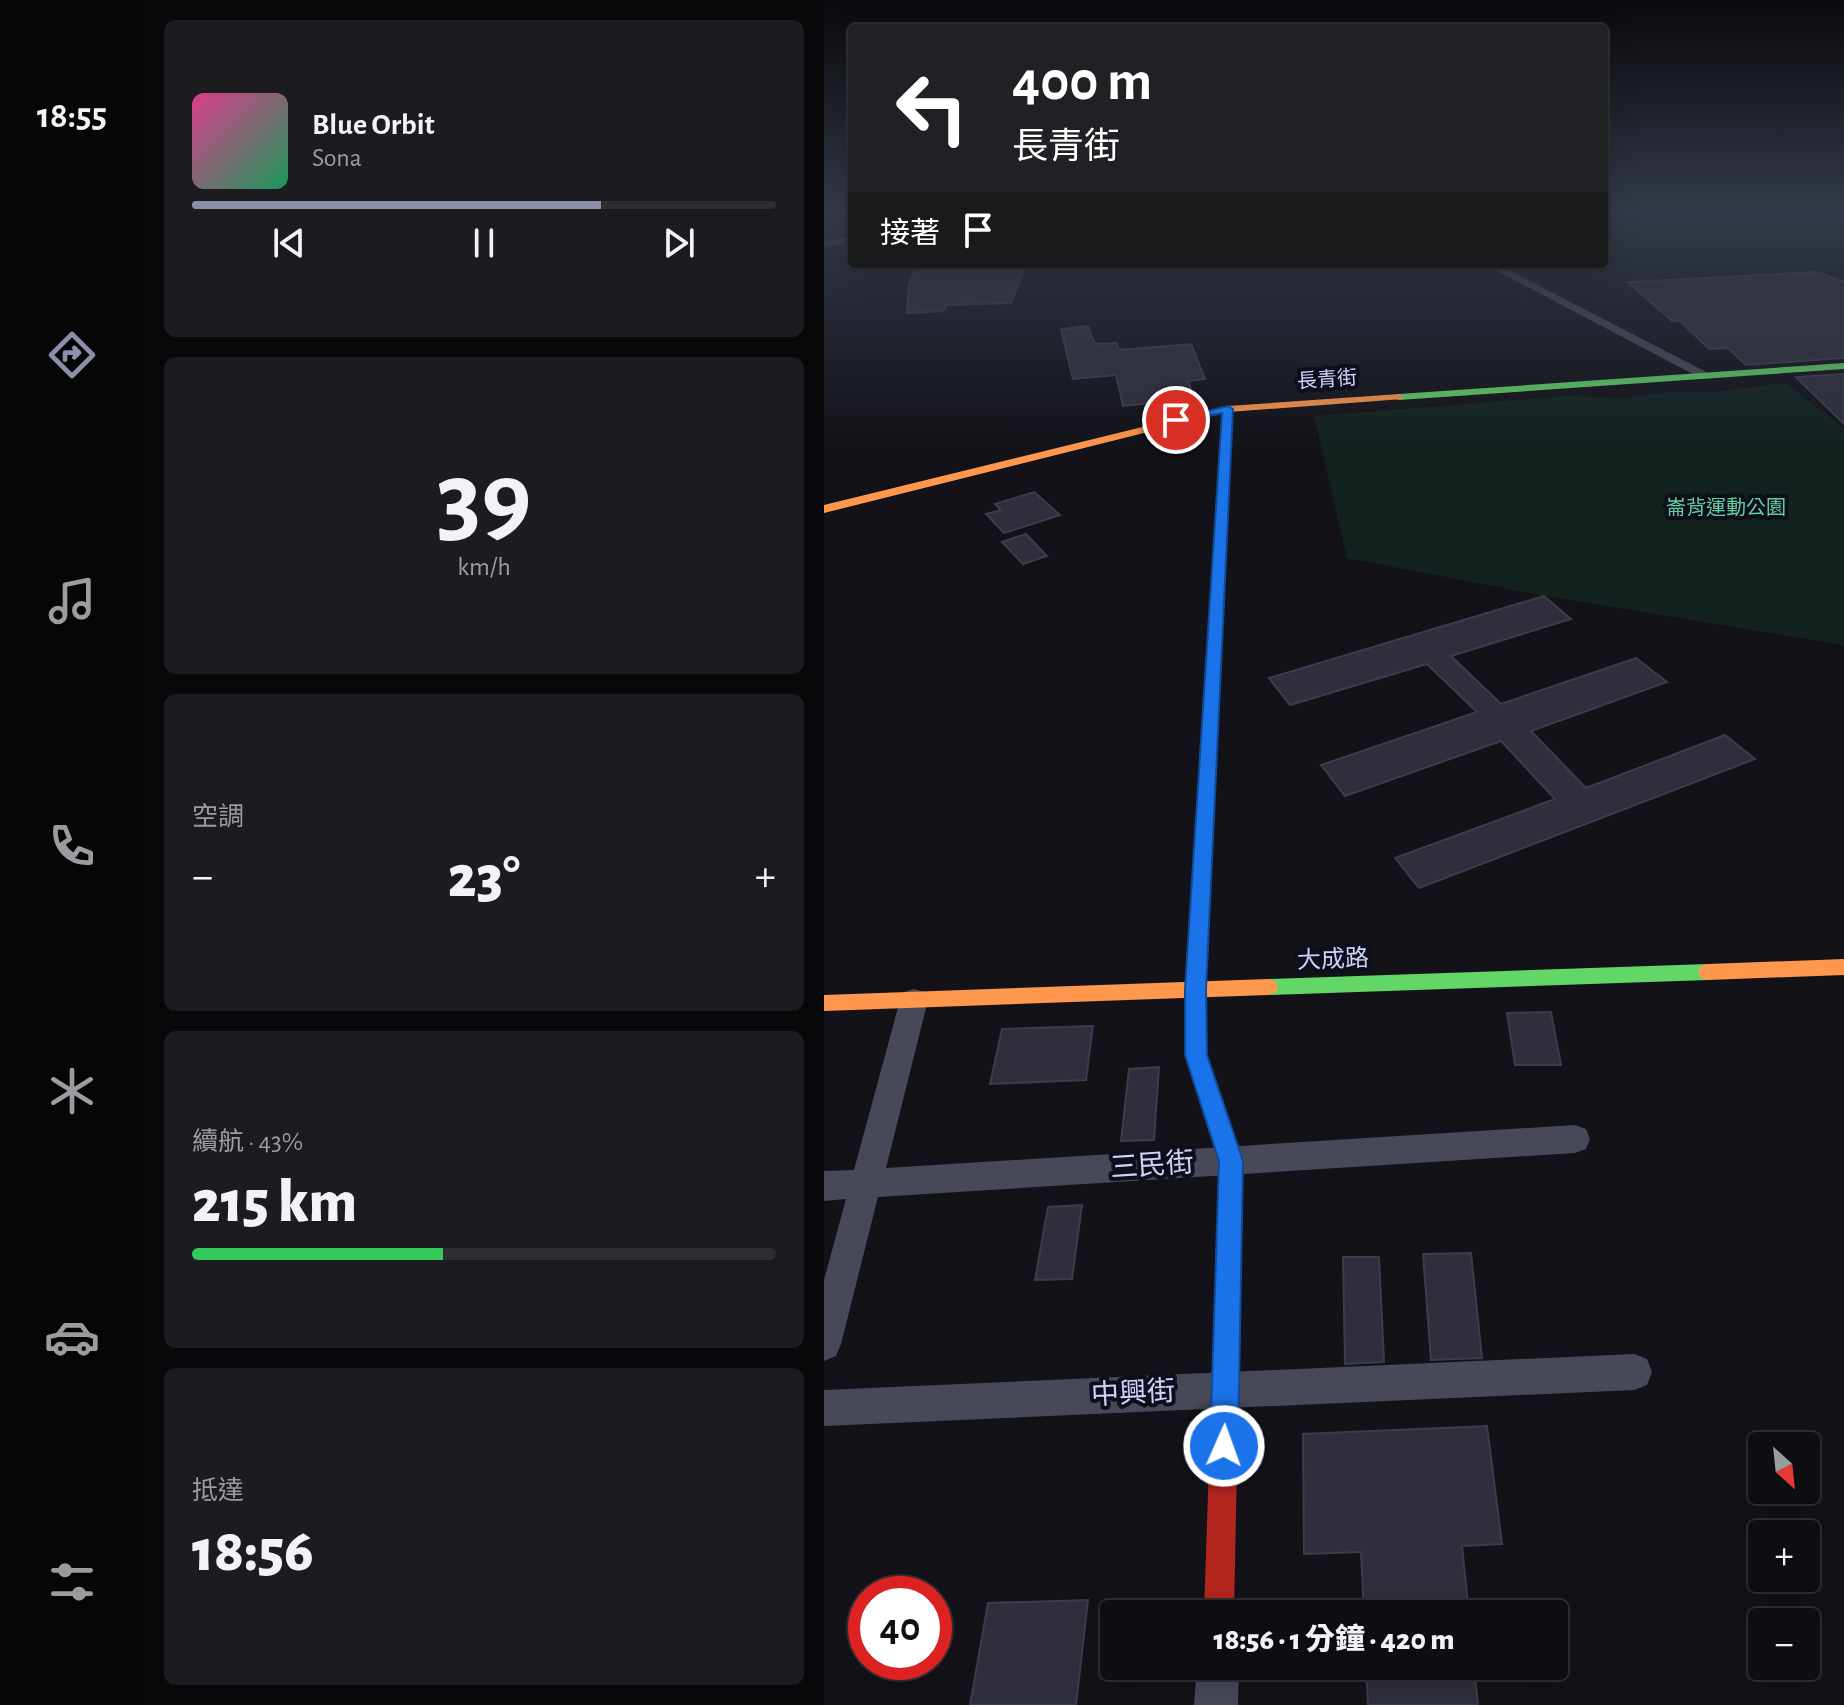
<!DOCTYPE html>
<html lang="zh-TW">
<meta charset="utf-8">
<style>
body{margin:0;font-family:"Alegreya Sans","Noto Sans TC",sans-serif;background:#1c1c20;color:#f1f3f6;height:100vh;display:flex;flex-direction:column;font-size:30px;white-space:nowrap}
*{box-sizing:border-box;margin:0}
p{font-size:26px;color:#9b9c9f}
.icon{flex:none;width:44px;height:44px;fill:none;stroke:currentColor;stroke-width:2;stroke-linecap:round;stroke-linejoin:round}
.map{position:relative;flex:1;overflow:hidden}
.panel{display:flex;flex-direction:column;gap:20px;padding:20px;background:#08080a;width:680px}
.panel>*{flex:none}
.banner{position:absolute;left:24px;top:24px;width:760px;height:244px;border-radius:8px;box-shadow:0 8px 32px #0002,0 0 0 2px #2e2e32;background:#202124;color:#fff;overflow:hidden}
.needle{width:52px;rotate:153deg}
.buttons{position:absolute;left:924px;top:1432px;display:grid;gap:16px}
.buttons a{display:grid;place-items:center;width:72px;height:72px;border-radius:8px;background:#0e0e12;box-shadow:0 8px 32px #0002,0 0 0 2px #2e2e32;font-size:40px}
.speed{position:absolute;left:24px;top:1576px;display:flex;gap:16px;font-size:40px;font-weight:700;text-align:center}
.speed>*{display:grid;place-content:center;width:104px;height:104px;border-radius:50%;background:#0e0e12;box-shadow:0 8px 32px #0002,0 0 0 2px #2e2e32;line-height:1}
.speed .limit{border:12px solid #d22;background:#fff;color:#111}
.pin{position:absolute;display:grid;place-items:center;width:68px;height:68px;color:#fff;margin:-34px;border:4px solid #fff;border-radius:50%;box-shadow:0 2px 8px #0007}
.me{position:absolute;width:88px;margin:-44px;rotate:2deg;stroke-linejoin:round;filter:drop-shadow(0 0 6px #0008)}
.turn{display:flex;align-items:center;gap:28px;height:168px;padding:0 32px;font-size:36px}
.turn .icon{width:104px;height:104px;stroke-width:2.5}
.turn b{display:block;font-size:56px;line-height:68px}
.then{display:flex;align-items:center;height:76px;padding:0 32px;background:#0003;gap:16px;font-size:30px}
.big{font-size:60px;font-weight:800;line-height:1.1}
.panel .card{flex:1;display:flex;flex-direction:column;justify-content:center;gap:12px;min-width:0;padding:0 28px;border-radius:12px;background:#1c1c20}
.panel .dial{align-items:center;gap:0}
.dial b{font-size:104px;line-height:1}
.song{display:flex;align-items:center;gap:24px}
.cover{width:96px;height:96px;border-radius:12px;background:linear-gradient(135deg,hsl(330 70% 55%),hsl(150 70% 35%))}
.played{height:8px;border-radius:4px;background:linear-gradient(90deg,#8c8faa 70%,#2e2e32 70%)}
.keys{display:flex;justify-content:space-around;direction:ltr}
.heat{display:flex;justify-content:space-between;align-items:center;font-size:44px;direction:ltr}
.charge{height:12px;border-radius:6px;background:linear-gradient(90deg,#34c759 43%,#2e2e32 0)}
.trip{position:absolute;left:276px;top:1600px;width:468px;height:80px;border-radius:8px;background:#0e0e12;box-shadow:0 8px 32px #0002,0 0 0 2px #2e2e32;font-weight:800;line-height:80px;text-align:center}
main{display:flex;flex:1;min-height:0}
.menu{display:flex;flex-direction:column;width:144px;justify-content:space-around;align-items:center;background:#060607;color:#9b9c9f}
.menu .icon{width:56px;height:56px}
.menu .selected{color:#8c8faa}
.menu b{font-size:36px;color:#f1f3f6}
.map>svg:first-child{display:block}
.green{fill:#12221f}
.building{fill:#2f2f3b;stroke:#3c3d4b;stroke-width:2}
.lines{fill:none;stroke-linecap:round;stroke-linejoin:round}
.street{fill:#474958;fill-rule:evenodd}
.fast{fill:#63d668;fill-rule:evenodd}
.slow{fill:#ff974d;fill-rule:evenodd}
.jam{fill:#b3261e;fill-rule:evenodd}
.route{fill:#1a73e8;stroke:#114b97;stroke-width:2}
.labels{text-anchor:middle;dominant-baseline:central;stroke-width:8;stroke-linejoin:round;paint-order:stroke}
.far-street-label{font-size:20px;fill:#ced3f9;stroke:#0e0e1c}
.far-park-label{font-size:20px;fill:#64cf9d;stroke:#0e0e1c}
.street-label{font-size:24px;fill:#ced3f9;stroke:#0e0e1c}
.near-street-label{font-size:28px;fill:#ced3f9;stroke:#0e0e1c}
</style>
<main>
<nav class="menu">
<b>18:55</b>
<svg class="icon selected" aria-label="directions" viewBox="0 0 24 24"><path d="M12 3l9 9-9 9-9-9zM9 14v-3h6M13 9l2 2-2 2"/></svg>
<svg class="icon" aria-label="music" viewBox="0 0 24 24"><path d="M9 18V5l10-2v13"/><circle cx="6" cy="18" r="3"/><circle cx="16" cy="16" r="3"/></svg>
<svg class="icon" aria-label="phone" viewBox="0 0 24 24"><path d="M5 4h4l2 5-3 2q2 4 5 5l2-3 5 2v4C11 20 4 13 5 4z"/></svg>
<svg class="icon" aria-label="climate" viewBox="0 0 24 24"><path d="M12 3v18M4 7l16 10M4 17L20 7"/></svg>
<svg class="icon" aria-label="car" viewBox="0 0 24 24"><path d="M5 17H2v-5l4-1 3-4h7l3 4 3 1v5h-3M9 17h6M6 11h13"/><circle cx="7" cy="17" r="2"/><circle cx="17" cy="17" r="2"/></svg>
<svg class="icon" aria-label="filters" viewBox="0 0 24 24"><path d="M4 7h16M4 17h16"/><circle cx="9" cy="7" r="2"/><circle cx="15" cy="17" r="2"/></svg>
</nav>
<section class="panel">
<div class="card">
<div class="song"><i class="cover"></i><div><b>Blue Orbit</b><p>Sona</p></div></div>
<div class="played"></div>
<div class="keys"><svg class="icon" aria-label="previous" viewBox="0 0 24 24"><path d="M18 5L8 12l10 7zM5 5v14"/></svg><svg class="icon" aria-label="pause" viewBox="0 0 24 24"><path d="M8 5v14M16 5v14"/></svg><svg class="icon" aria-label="next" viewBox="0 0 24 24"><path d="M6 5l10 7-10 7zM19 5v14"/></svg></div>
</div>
<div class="card dial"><b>39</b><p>km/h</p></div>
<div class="card"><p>空調</p>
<div class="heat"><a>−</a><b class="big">23°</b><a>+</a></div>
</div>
<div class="card"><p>續航 · 43%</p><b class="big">215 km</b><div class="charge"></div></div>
<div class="card"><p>抵達</p><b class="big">18:56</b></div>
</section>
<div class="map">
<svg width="1020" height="1705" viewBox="0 0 1020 1705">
<rect width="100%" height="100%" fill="#121218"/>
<polygon class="green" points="962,383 1020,428 1020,645 720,596 523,558 490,416 742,396 802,398 841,392 888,392"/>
<g class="building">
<polygon points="96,264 202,264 187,303 122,305 119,311 83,313 85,283"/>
<polygon points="993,272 1020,282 1020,358 922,365 904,348 885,349 856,321 848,321 804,282"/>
<polygon points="264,326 271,344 292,343 295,350 367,344 381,379 364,381 371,399 299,406 292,375 249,379 237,329"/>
<polygon points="1020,374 1020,424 972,377"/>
<polygon points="210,492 236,515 180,533 162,514 177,510 171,504"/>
<polygon points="202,534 223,556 199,564 178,542"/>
<polygon points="720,596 747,619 627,656 677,704 812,658 843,682 707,731 762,788 901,735 931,759 595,888 571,858 731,799 677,741 521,796 497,765 653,712 603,664 466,705 445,678"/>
<polygon points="727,1012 737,1065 691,1065 683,1013"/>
<polygon points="269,1026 262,1080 166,1084 178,1029"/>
<polygon points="335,1067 330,1140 297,1141 305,1069"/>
<polygon points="258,1205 248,1279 211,1280 224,1207"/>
<polygon points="647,1253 658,1358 607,1360 599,1254"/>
<polygon points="519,1257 555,1257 560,1362 521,1364"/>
<polygon points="663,1426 678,1544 638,1546 645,1614 540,1614 537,1552 480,1554 479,1434"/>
<polygon points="264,1600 252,1705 146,1705 164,1603"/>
<polygon points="542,1666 650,1666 654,1705 544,1705"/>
</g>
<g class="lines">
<g class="street">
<polygon points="28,237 28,243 0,247 0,241"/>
<polygon points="660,264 673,264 890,376 878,379"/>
<polygon points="90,989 100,992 104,1000 62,1168 751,1125 762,1129 766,1139 762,1149 751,1153 54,1197 17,1344 12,1356 0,1361 0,1280 22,1199 0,1201 0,1171 30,1170 76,1000 80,992"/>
<polygon points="810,1354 823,1359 828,1372 823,1385 810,1390 0,1426 0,1390"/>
<polygon points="373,1666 415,1666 414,1705 370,1705"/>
</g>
<g class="fast">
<polygon points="1020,363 1020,369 575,400 570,397 575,394"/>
<polygon points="404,406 409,409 382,967 379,973 372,975 365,973 362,967 399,409"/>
<polygon points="884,964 891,966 894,972 891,978 884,980 444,995 437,993 434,987 437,981 444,979"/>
</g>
<g class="slow">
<polygon points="575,394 580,397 579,399 404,412 0,513 0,505 404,406"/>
<polygon points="1020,959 1020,975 884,980 877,978 874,972 877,966 884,964"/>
<polygon points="444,979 451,981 454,987 451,993 444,995 0,1011 0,995"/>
</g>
<polygon class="jam" points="372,959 379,961 382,967 383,1055 419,1161 410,1614 380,1614 395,1161 361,1055 362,967 365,961"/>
</g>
<linearGradient id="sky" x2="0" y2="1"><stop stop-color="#0a0a0d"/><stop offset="0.47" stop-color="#333948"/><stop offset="1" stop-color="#333948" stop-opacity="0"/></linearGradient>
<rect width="1020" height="450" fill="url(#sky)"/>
<polygon class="route" points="404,406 409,409 382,989 383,1055 419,1161 414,1446 410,1456 400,1460 390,1456 386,1446 395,1161 361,1055 361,989 398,413 352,423 347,420"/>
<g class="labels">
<g class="far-street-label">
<text transform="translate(503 380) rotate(-4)">長青街</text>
</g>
<g class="far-park-label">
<text x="902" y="508">崙背運動公園</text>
</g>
<g class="street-label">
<text transform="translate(509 960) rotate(-2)">大成路</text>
</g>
<g class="near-street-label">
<text transform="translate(328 1166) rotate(-4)">三民街</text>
<text transform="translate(309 1394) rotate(-3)">中興街</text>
</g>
</g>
</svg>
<div class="buttons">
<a><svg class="needle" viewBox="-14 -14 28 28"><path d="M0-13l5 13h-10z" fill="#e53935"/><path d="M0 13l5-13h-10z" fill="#9b9c9f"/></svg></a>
<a>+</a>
<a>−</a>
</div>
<div class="speed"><div class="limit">40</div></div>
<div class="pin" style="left:352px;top:420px;background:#d93025"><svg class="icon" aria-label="arrive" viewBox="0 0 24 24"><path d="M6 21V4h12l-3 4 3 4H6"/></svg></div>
<svg class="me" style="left:400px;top:1446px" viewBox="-20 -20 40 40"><circle r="17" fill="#1a73e8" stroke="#fff" stroke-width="3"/><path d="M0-11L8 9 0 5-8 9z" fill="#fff"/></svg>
<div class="trip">18:56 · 1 分鐘 · 420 m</div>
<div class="banner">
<div class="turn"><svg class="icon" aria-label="left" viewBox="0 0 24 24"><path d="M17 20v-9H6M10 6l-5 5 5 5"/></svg><div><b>400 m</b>長青街</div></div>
<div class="then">接著<svg class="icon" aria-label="arrive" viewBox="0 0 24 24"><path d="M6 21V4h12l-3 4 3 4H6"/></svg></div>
</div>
</div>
</main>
